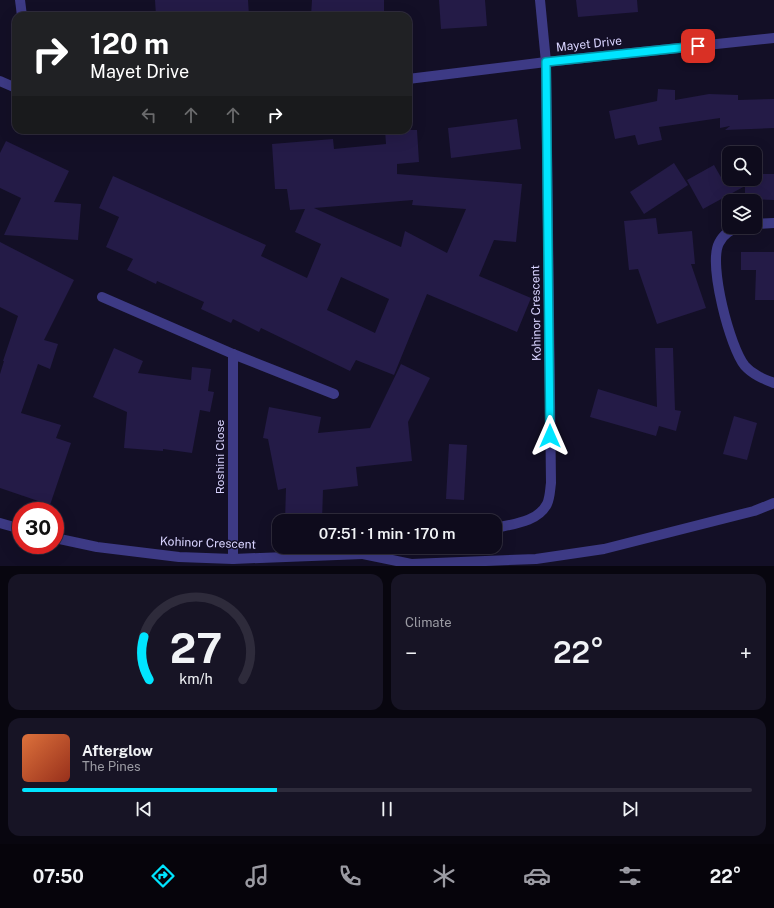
<!DOCTYPE html>
<meta charset="utf-8">
<style>
body{margin:0;font-family:"Public Sans",sans-serif;background:#171425;color:#f1f3f6;height:100vh;display:flex;flex-direction:column;font-size:15px;white-space:nowrap}
*{box-sizing:border-box;margin:0}
p{font-size:13px;color:#9b9ba3}
.icon{flex:none;width:22px;height:22px;fill:none;stroke:currentColor;stroke-width:2;stroke-linecap:round;stroke-linejoin:round}
.map{position:relative;height:566px;overflow:hidden}
.panel{display:flex;flex-direction:column;gap:8px;padding:8px;background:#08060f;flex:1}
.panel>*{flex:none}
.hud{position:absolute;left:12px;top:12px;width:400px;height:122px;border-radius:12px;box-shadow:0 4px 16px #0002,0 0 0 1px #2e2b3b;background:#202124;color:#fff;overflow:hidden}
.tools{position:absolute;left:722px;top:146px;display:grid;gap:8px}
.tools a{display:grid;place-items:center;width:40px;height:40px;border-radius:8px;background:#0e0b1c;box-shadow:0 4px 16px #0002,0 0 0 1px #2e2b3b;font-size:20px}
.speed{position:absolute;left:12px;top:502px;display:flex;gap:8px;font-size:20px;font-weight:700;text-align:center}
.speed>*{display:grid;place-content:center;width:52px;height:52px;border-radius:50%;background:#0e0b1c;box-shadow:0 4px 16px #0002,0 0 0 1px #2e2b3b;line-height:1}
.speed .limit{border:6px solid #d22;background:#fff;color:#111}
.pin{position:absolute;display:grid;place-items:center;width:34px;height:34px;color:#fff;margin:-17px;border-radius:8px;box-shadow:0 2px 6px #0006}
.me{position:absolute;width:44px;margin:-22px;rotate:0deg;stroke-linejoin:round;filter:drop-shadow(0 0 3px #0008)}
.turn{display:flex;align-items:center;gap:14px;height:84px;padding:0 12px;font-size:18px}
.turn .icon{width:52px;height:52px;stroke-width:2.5}
.turn b{display:block;font-size:28px;line-height:34px}
.lanes{display:flex;align-items:center;height:38px;padding:0 12px;background:#0003;justify-content:center;gap:20px;direction:ltr}
.lanes .off{opacity:.35}
.big{font-size:30px;font-weight:600;line-height:1.1}
.panel .widget{flex:1;display:flex;flex-direction:column;justify-content:center;gap:6px;min-width:0;padding:0 14px;border-radius:12px;background:#171425}
.panel .dial{align-items:center;gap:0}
.dial svg{height:104px;overflow:visible;fill:none;stroke:#2e2b3b;stroke-width:7;stroke-linecap:round;text-anchor:middle}
.dial text{fill:#f1f3f6;stroke:none}
.song{display:flex;align-items:center;gap:12px}
.cover{width:48px;height:48px;border-radius:6px;background:linear-gradient(135deg,hsl(20 70% 55%),hsl(10 70% 35%))}
.played{height:4px;border-radius:2px;background:linear-gradient(90deg,#00e5ff 35%,#2e2b3b 35%)}
.keys{display:flex;justify-content:space-around;direction:ltr}
.heat{display:flex;justify-content:space-between;align-items:center;font-size:22px;direction:ltr}
.panel .tiles{flex:1;display:grid;gap:8px;grid-template-columns:1fr 1fr}
.widget:last-child{grid-column:span 2}
.trip{position:absolute;left:272px;top:514px;width:230px;height:40px;border-radius:12px;background:#0e0b1c;box-shadow:0 4px 16px #0002,0 0 0 1px #2e2b3b;font-weight:600;line-height:40px;text-align:center}
.dock{display:flex;height:64px;justify-content:space-around;align-items:center;background:#06040b;color:#9b9ba3}
.dock .icon{width:28px;height:28px}
.dock .on{color:#00e5ff}
.dock b{font-size:18px;color:#f1f3f6}
.map>svg:first-child{display:block}
.building{fill:#241b47;fill-rule:evenodd}
.lines{fill:none;stroke-linecap:round;stroke-linejoin:round}
.minor{stroke:#3d3a85;stroke-width:10}
.route-casing{stroke:#0095a6;stroke-width:10}
.route{stroke:#00e5ff;stroke-width:7}
.labels{text-anchor:middle;dominant-baseline:central;stroke-width:3;stroke-linejoin:round;paint-order:stroke}
.street-label{font-size:12px;fill:#d9d4ff;stroke:#130f26}
</style>
<div class="map">
<svg width="774" height="566" viewBox="0 0 774 566">
<rect width="100%" height="100%" fill="#130f26"/>
<g class="building">
<polygon points="155,0 248,0 249,16 156,16"/>
<polygon points="312,0 384,0 384,16 311,16"/>
<polygon points="439,0 485,0 487,26 441,29"/>
<polygon points="576,0 637,0 638,12 578,17"/>
<polygon points="658,89 675,90 675,100 709,94 738,95 738,100 774,99 774,128 725,130 730,126 720,128 720,118 659,127 662,140 638,145 635,135 615,139 609,111 657,101"/>
<polygon points="517,119 521,149 451,158 448,128"/>
<path d="M385 130H417L419 162 397 164V174L522 184 516 242 494 240 479 276 531 298 517 332 427 294 394 375 356 360 350 371 261 328 259 332 233 319 231 323 201 309 204 302 157 281 156 284 127 270 133 259 106 247 119 217 99 208 113 176 266 245 261 256 307 278 321 244 295 232 305 209 290 210 287 189H275L272 144 333 139 334 149 386 144ZM413 200 412 205 466 209 447 253 405 231 401 247 314 208ZM341 277 389 299 375 333 327 310Z"/>
<polygon points="6,141 69,171 54,202 81,204 78,240 4,235 21,198 0,188 0,153"/>
<polygon points="674,163 688,185 644,214 630,192"/>
<polygon points="714,165 722,179 755,179 755,174 774,174 774,200 745,199 745,186 703,209 687,180"/>
<polygon points="656,218 658,234 692,231 695,264 691,264 706,308 657,324 638,269 629,270 624,221"/>
<polygon points="0,242 74,280 44,340 58,344 50,369 38,364 21,413 61,425 56,438 71,443 50,505 0,488 0,374 4,361 3,361 18,316 0,307"/>
<polygon points="741,252 774,252 774,300 755,300 756,270 741,270"/>
<polygon points="114,348 143,361 138,373 191,380 192,367 211,369 208,391 214,392 210,412 200,410 192,453 163,449 163,451 124,448 127,412 93,397"/>
<polygon points="655,348 673,348 675,410 681,411 676,431 659,426 656,436 590,417 598,389 657,407"/>
<polygon points="401,364 430,378 408,422 412,461 356,467 358,486 323,490 322,521 285,521 286,488 278,490 268,439 263,438 269,407 321,417 318,433 370,428"/>
<polygon points="734,416 757,423 747,460 723,454"/>
<polygon points="449,444 467,445 464,500 446,499"/>
</g>
<g class="lines">
<g class="minor">
<polyline points="20,0 22,16"/>
<polyline points="408,79 546,62 774,38"/>
<polyline points="0,81 16,88"/>
<polyline points="755,224 774,223"/>
<path d="M740 227C731 230 724 233 719 243 708 264 730 348 745 366 753 375 764 379 774 383"/>
<polyline points="102,297 233,354 334,394"/>
<polyline points="233,354 233,559"/>
<polyline points="0,523 21,529"/>
<path d="M495 528C513 524 538 522 547 504 550 498 550 490 551 483L546 62 540 0"/>
<polyline points="55,538 97,547 179,557 233,559 363,554 408,547"/>
<polyline points="363,554 411,564 536,559 604,549 754,511 774,503"/>
</g>
</g>
<g class="lines">
<g class="route-casing">
<polyline id="route" points="550,436 546,62 698,46"/>
</g>
<use href="#route" class="route"/>
</g>
<g class="labels">
<g class="street-label">
<text transform="translate(589 44) rotate(-6)">Mayet Drive</text>
<text transform="translate(536 313) rotate(-91)">Kohinor Crescent</text>
<text transform="translate(220 457) rotate(-90)">Roshini Close</text>
<text transform="translate(208 543) rotate(2)">Kohinor Crescent</text>
</g>
</g>
</svg>
<div class="tools">
<a><svg class="icon" aria-label="search" viewBox="0 0 24 24"><circle cx="10" cy="10" r="6"/><path d="M15 15l6 6"/></svg></a>
<a><svg class="icon" aria-label="layers" viewBox="0 0 24 24"><path d="M12 4l9 5-9 5-9-5zM3 14l9 5 9-5"/></svg></a>
</div>
<div class="speed"><div class="limit">30</div></div>
<div class="pin" style="left:698px;top:46px;background:#d93025"><svg class="icon" aria-label="arrive" viewBox="0 0 24 24"><path d="M6 21V4h12l-3 4 3 4H6"/></svg></div>
<svg class="me" style="left:550px;top:436px" viewBox="-20 -20 40 40"><path d="M0-17L14 15 0 8-14 15z" fill="#00e5ff" stroke="#fff" stroke-width="4"/></svg>
<div class="trip">07:51 · 1 min · 170 m</div>
<div class="hud">
<div class="turn"><svg class="icon" aria-label="right" viewBox="0 0 24 24"><path d="M7 20v-9h11M14 6l5 5-5 5"/></svg><div><b>120 m</b>Mayet Drive</div></div>
<div class="lanes"><svg class="icon off" aria-label="left" viewBox="0 0 24 24"><path d="M17 20v-9H6M10 6l-5 5 5 5"/></svg><svg class="icon off" aria-label="ahead" viewBox="0 0 24 24"><path d="M12 20V5M6 11l6-6 6 6"/></svg><svg class="icon off" aria-label="ahead" viewBox="0 0 24 24"><path d="M12 20V5M6 11l6-6 6 6"/></svg><svg class="icon" aria-label="right" viewBox="0 0 24 24"><path d="M7 20v-9h11M14 6l5 5-5 5"/></svg></div>
</div>
</div>
<section class="panel">
<div class="tiles">
<div class="widget dial"><svg viewBox="0 0 100 80">
<path d="M14 69A42 42 0 1 1 86 69"/>
<path d="M14 69A42 42 0 0 1 10 36" stroke="#00e5ff"/>
<text x="50" y="56" font-size="32" font-weight="700">27</text>
<text x="50" y="72" font-size="11">km/h</text>
</svg></div>
<div class="widget"><p>Climate</p>
<div class="heat"><a>−</a><b class="big">22°</b><a>+</a></div>
</div>
<div class="widget">
<div class="song"><i class="cover"></i><div><b>Afterglow</b><p>The Pines</p></div></div>
<div class="played"></div>
<div class="keys"><svg class="icon" aria-label="previous" viewBox="0 0 24 24"><path d="M18 5L8 12l10 7zM5 5v14"/></svg><svg class="icon" aria-label="pause" viewBox="0 0 24 24"><path d="M8 5v14M16 5v14"/></svg><svg class="icon" aria-label="next" viewBox="0 0 24 24"><path d="M6 5l10 7-10 7zM19 5v14"/></svg></div>
</div>
</div>
</section>
<nav class="dock">
<b>07:50</b>
<svg class="icon on" aria-label="directions" viewBox="0 0 24 24"><path d="M12 3l9 9-9 9-9-9zM9 14v-3h6M13 9l2 2-2 2"/></svg>
<svg class="icon" aria-label="music" viewBox="0 0 24 24"><path d="M9 18V5l10-2v13"/><circle cx="6" cy="18" r="3"/><circle cx="16" cy="16" r="3"/></svg>
<svg class="icon" aria-label="phone" viewBox="0 0 24 24"><path d="M5 4h4l2 5-3 2q2 4 5 5l2-3 5 2v4C11 20 4 13 5 4z"/></svg>
<svg class="icon" aria-label="climate" viewBox="0 0 24 24"><path d="M12 3v18M4 7l16 10M4 17L20 7"/></svg>
<svg class="icon" aria-label="car" viewBox="0 0 24 24"><path d="M5 17H2v-5l4-1 3-4h7l3 4 3 1v5h-3M9 17h6M6 11h13"/><circle cx="7" cy="17" r="2"/><circle cx="17" cy="17" r="2"/></svg>
<svg class="icon" aria-label="filters" viewBox="0 0 24 24"><path d="M4 7h16M4 17h16"/><circle cx="9" cy="7" r="2"/><circle cx="15" cy="17" r="2"/></svg>
<b>22°</b>
</nav>
